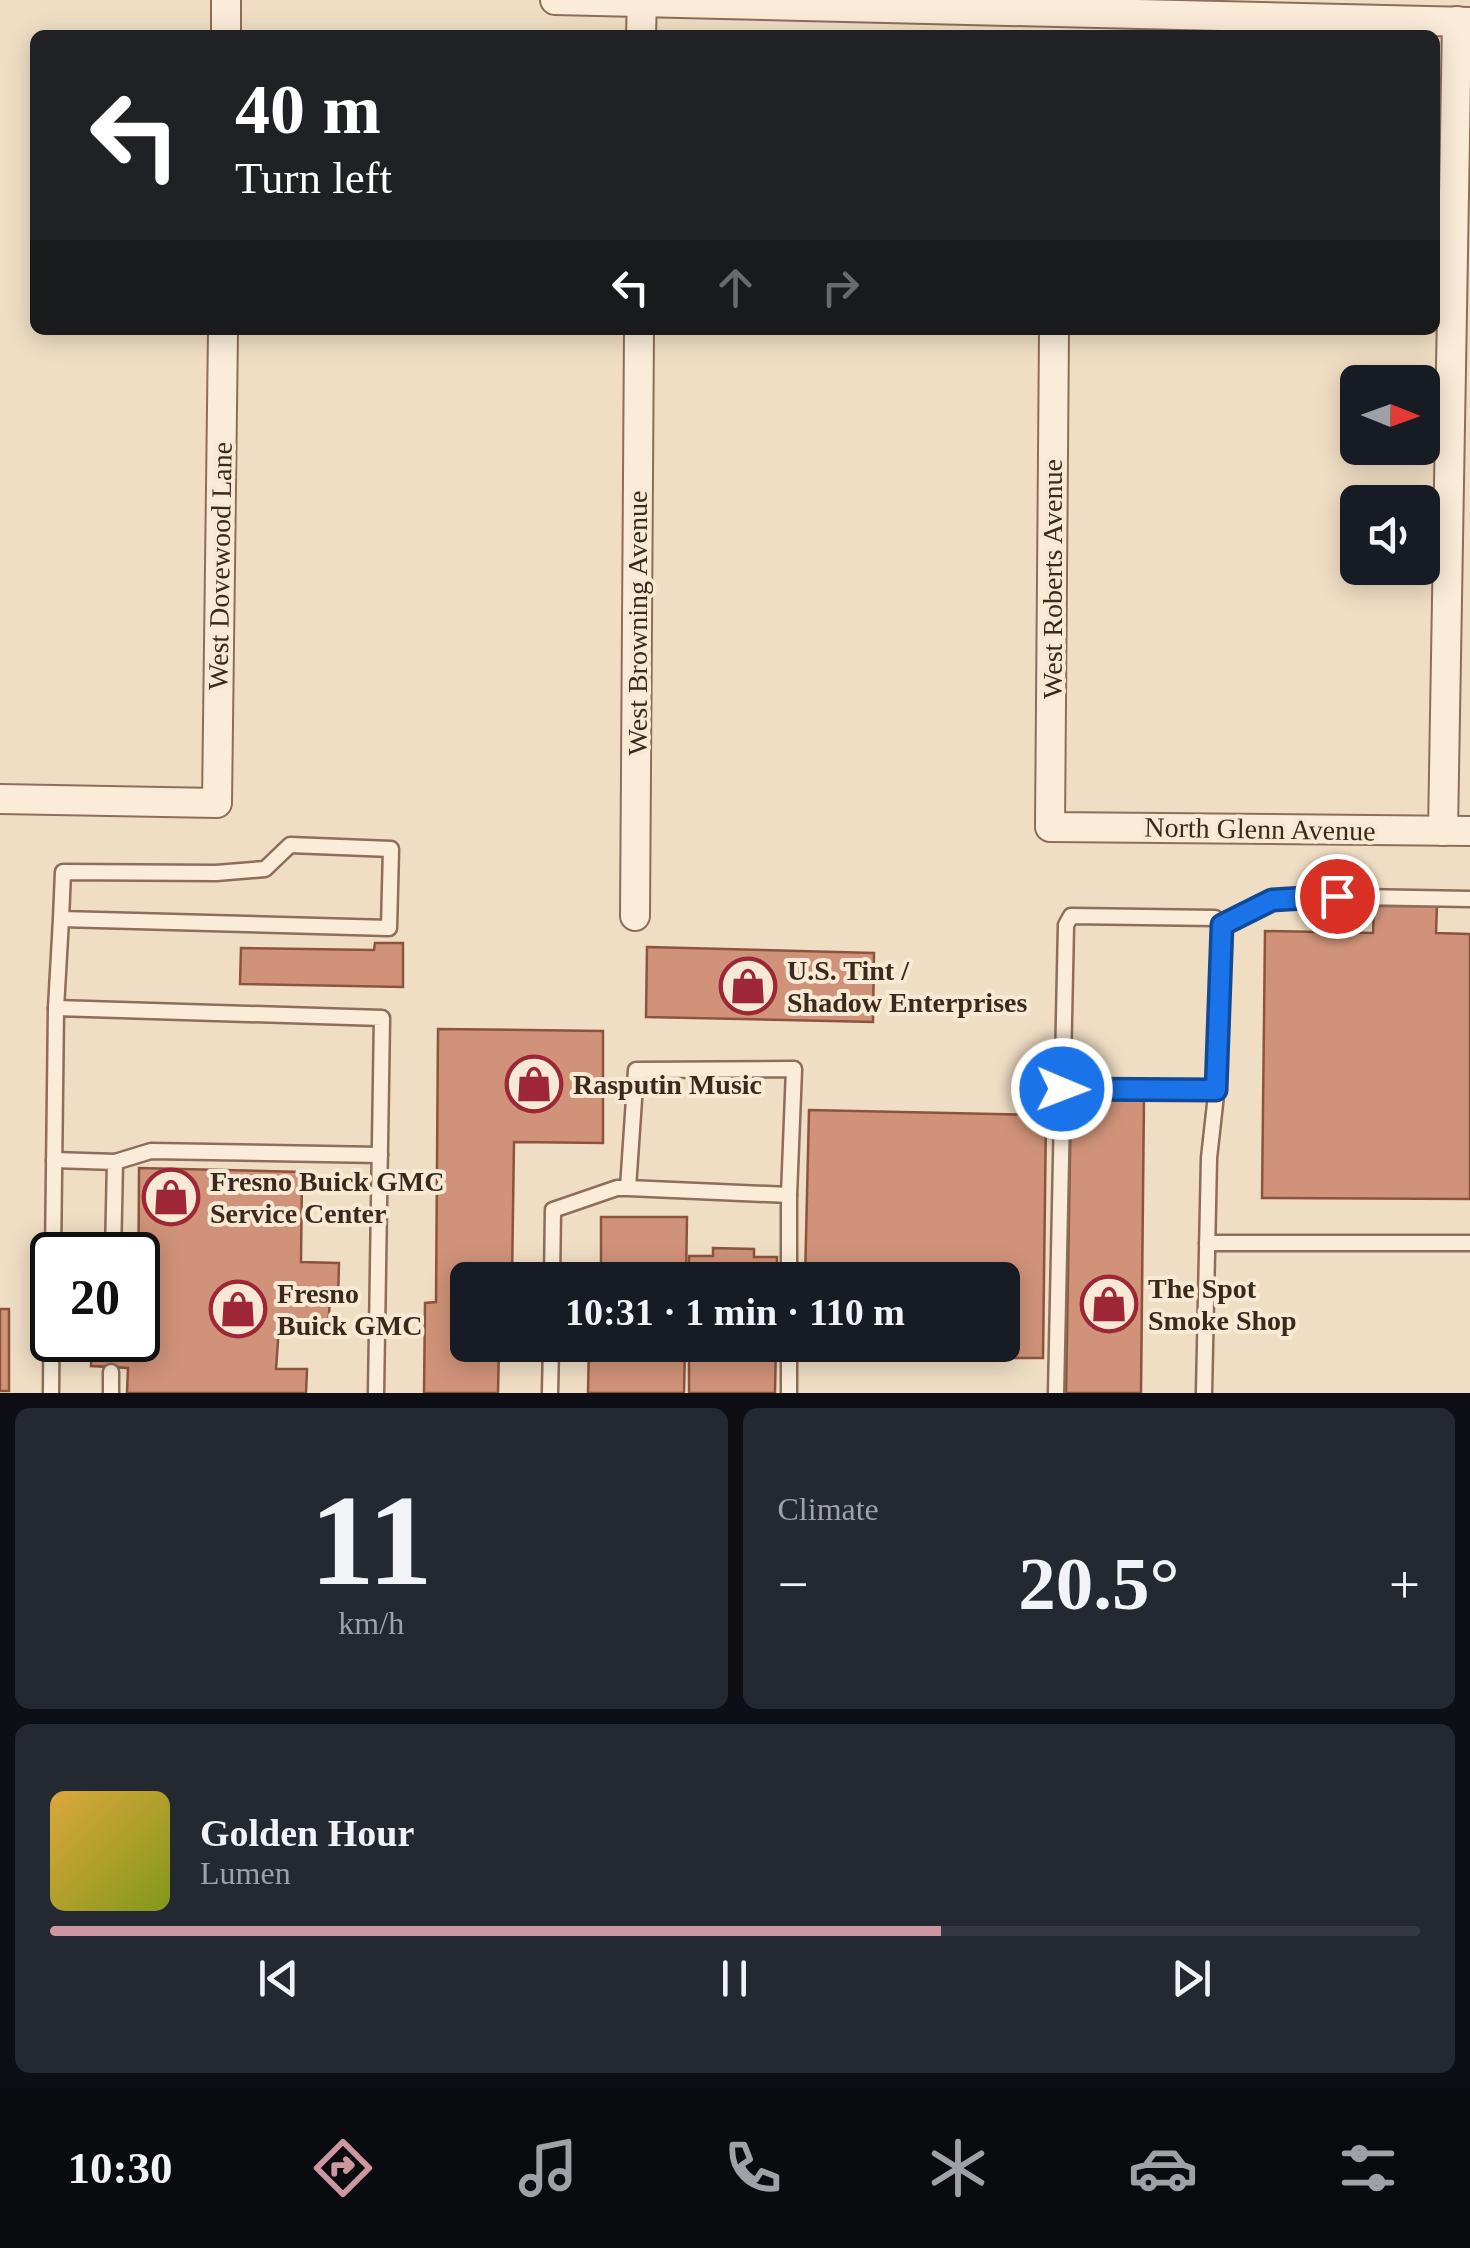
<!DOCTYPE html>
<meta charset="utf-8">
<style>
body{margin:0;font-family:"Times New Roman",serif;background:#242831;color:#f1f3f6;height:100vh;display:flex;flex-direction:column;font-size:38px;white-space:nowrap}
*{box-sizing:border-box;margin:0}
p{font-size:32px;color:#9ea1a6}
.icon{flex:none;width:55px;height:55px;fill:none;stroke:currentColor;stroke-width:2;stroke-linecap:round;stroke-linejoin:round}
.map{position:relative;height:1393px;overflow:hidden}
.panel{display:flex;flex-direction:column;gap:15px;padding:15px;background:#0d0f14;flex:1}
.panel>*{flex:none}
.top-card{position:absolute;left:30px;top:30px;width:1410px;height:305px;border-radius:15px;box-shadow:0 5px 25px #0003;background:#202124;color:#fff;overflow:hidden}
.needle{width:65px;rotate:91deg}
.tools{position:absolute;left:1340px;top:365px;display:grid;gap:20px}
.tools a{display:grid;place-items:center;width:100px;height:100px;border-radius:15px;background:#171b24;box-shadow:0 5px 25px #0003;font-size:50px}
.speed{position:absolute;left:30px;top:1232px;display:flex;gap:20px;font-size:50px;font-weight:700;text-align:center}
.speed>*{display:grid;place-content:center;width:130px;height:130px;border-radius:50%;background:#171b24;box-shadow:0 5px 25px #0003;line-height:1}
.speed .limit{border:5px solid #111;border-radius:15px;background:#fff;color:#111}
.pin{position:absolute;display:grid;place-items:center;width:85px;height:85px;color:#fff;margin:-42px;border:5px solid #fff;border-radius:50%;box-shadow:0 2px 10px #0007}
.me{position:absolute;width:110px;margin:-55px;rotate:91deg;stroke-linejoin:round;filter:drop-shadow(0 0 8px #0008)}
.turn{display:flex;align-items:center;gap:35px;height:210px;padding:0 40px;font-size:45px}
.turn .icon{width:130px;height:130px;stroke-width:2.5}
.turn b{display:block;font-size:70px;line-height:85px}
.lanes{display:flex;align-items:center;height:95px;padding:0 40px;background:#0003;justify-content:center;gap:50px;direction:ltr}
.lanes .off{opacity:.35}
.big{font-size:75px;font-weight:800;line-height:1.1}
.panel .widget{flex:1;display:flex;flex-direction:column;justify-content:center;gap:15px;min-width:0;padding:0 35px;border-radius:15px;background:#242831}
.panel .dial{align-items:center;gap:0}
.dial b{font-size:130px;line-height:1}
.song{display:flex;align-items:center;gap:30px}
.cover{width:120px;height:120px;border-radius:15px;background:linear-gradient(135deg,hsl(40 70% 55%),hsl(70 70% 35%))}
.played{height:10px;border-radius:5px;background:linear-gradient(90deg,#cc97a0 65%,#363941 65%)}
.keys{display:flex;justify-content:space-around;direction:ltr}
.heat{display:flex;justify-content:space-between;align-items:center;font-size:55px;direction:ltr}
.panel .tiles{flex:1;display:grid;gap:15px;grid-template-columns:1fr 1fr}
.widget:last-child{grid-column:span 2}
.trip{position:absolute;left:450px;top:1262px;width:570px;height:100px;border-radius:15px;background:#171b24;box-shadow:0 5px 25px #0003;font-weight:800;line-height:100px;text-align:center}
.menu{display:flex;height:160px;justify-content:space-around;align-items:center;background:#090b0e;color:#9ea1a6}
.menu .icon{width:70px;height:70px}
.menu .active{color:#cc97a0}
.menu b{font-size:45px;color:#f1f3f6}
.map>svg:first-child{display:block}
.building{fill:#d09379;stroke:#8c543e;stroke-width:2.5}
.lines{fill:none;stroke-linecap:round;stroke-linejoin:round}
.service-casing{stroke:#8c6e5a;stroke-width:19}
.minor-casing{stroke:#8c6e5a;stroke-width:32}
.service{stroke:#faecd8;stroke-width:14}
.minor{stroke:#faecd8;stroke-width:28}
.route-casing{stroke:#114b97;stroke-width:25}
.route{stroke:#1a73e8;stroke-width:18}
.labels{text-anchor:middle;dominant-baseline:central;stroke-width:8;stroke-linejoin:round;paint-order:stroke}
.street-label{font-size:28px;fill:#3b291e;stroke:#f7e9d4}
.poi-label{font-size:28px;font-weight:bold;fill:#3b291e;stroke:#f7e9d4;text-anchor:start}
</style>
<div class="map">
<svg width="1470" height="1393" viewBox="0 0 1470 1393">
<rect width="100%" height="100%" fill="#f0dec4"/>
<g class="building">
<polygon points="1374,906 1437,906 1436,933 1470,934 1470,1199 1262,1198 1265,931 1373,933"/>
<polygon points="375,943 403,943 403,987 240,984 241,948 374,950"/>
<polygon points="647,947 874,953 873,1022 646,1017"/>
<polygon points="438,1029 603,1031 603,1143 514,1142 512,1280 468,1280 468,1345 499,1345 498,1393 424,1393 425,1303 436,1302"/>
<polygon points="1071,1096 1144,1097 1141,1393 1066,1393"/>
<polygon points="809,1110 1046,1115 1043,1358 804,1358 804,1345 1002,1345 1002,1280 805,1280"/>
<polygon points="139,1168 302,1172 301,1262 339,1263 338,1299 330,1299 328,1328 279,1327 276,1369 307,1369 306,1393 127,1393 128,1368 91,1366 92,1340 138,1340"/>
<polygon points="601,1217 687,1217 686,1280 601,1280"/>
<polygon points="713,1248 754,1249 754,1257 777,1257 777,1280 689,1280 689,1256 713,1256"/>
<rect x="0" y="1309" width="9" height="82"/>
<polygon points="589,1345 685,1345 684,1393 588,1393"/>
<polygon points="689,1345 776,1345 775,1393 689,1393"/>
</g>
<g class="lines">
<g class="service-casing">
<g id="service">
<polyline points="1222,925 1272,900 1303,896 1470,899"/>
<polyline points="56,1008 61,919 389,928 391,849 290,845 265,869 216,873 63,872 61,919"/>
<polyline points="1062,1089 1216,1090"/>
<polyline points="54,1160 115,1162 113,1255"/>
<polyline points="115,1162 151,1151 380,1155"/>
<polyline points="789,1195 789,1280"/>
<polyline points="1207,1243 1470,1243"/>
<polyline points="53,1255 56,1008 382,1018 376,1393"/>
<polyline points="552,1280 553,1210 617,1188 628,1188 789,1195 794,1069 636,1070 628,1188"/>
<polyline points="789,1345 789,1393"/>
<polyline points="111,1372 111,1393"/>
<polyline points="51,1393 52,1279"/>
<polyline points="550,1393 551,1345"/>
<polyline points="1056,1393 1066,925 1071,916 1215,918 1222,925 1216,1095 1209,1158 1204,1393"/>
</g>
</g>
<g class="minor-casing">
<g id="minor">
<polyline points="555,0 1470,22"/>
<polyline points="226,35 226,0"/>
<polyline points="641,35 642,0"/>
<polyline points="1054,330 1050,827 1470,831"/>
<polyline points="0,799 217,803 223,330"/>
<polyline points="1443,831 1457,21"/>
<polyline points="635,916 639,330"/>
</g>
</g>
<use href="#service" class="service"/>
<use href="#minor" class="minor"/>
</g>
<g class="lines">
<g class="route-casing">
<polyline id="route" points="1062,1089 1216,1090 1222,925 1272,900 1337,896"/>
</g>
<use href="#route" class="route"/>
</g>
<defs>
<g id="shop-ring" transform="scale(2.875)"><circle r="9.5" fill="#f7e9d4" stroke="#9e2736" stroke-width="1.5"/><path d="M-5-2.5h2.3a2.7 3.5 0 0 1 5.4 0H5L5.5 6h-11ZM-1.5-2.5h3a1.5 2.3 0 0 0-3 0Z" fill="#9e2736"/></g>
</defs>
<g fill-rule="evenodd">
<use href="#shop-ring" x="748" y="986"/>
<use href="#shop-ring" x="534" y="1084"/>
<use href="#shop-ring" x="171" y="1197"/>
<use href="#shop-ring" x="1109" y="1304"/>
<use href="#shop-ring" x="238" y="1309"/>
</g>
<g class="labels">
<g class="street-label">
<text transform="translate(220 566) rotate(-89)">West Dovewood Lane</text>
<text transform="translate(1052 579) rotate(-90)">West Roberts Avenue</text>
<text transform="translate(637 623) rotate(-90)">West Browning Avenue</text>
<text transform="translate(1260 829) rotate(1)">North Glenn Avenue</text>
</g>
<g class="poi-label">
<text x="787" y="970">U.S. Tint /<tspan x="787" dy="32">Shadow Enterprises</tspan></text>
<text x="573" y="1084">Rasputin Music</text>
<text x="210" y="1181">Fresno Buick GMC<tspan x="210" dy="32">Service Center</tspan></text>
<text x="1148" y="1288">The Spot<tspan x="1148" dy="32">Smoke Shop</tspan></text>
<text x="277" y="1293">Fresno<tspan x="277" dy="32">Buick GMC</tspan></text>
</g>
</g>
</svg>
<div class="tools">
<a><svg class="needle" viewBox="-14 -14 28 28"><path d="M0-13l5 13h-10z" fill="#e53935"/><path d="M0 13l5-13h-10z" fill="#9ea1a6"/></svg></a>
<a><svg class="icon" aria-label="sound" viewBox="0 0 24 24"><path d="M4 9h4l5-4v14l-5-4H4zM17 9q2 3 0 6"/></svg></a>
</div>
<div class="speed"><div class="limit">20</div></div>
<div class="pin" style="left:1337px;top:896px;background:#d93025"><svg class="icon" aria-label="arrive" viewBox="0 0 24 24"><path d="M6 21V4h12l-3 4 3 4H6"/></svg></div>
<svg class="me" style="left:1062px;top:1089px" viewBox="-20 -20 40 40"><circle r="17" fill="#1a73e8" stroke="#fff" stroke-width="3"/><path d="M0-11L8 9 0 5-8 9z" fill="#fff"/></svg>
<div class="trip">10:31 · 1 min · 110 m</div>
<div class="top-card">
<div class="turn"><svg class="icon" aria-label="left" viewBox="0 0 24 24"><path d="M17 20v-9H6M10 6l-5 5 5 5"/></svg><div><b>40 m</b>Turn left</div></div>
<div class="lanes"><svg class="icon" aria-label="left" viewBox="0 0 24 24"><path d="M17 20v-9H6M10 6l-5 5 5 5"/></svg><svg class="icon off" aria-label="ahead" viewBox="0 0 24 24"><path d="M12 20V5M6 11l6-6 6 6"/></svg><svg class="icon off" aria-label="right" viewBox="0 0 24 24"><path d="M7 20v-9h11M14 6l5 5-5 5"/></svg></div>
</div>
</div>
<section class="panel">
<div class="tiles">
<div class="widget dial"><b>11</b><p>km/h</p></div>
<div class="widget"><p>Climate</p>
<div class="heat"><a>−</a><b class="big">20.5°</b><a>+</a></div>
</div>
<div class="widget">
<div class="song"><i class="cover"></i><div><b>Golden Hour</b><p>Lumen</p></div></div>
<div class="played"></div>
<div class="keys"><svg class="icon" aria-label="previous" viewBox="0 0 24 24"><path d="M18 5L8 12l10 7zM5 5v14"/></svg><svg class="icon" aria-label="pause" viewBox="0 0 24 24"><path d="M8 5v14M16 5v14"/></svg><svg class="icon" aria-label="next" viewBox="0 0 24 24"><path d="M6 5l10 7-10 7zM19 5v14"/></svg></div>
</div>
</div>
</section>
<nav class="menu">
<b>10:30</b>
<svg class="icon active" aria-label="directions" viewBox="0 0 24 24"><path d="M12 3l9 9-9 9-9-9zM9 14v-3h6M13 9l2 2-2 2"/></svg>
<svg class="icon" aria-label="music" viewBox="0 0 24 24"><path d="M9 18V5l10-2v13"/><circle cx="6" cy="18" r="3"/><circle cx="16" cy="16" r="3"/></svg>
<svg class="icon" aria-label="phone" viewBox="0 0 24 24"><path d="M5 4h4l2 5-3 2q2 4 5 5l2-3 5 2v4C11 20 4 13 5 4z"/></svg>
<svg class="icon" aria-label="climate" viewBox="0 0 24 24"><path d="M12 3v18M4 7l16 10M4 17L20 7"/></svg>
<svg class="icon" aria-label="car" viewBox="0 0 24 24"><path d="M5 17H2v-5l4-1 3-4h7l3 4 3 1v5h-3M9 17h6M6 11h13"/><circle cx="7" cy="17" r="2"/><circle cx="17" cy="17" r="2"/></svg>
<svg class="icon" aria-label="filters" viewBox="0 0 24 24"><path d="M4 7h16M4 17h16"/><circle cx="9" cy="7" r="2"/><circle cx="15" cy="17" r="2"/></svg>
</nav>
